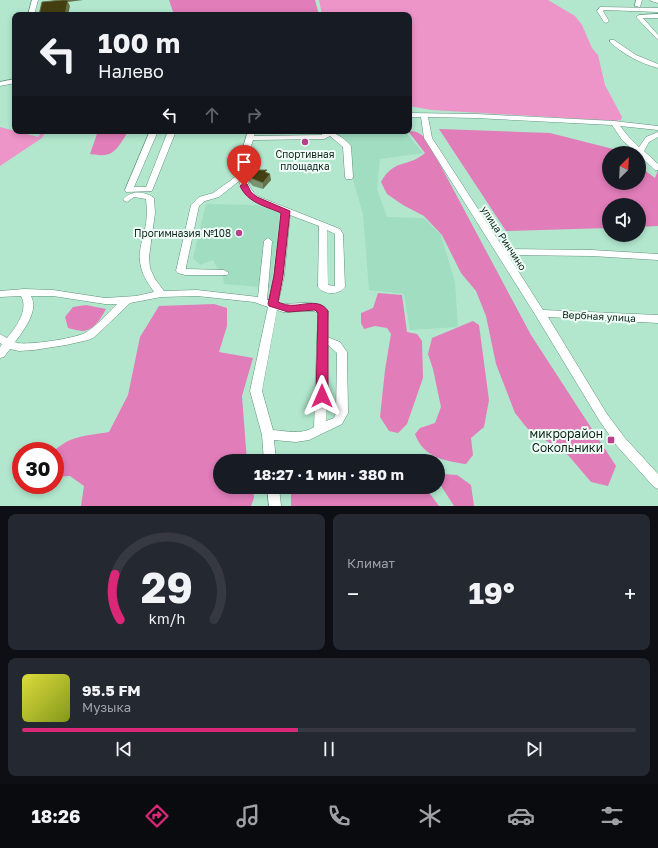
<!DOCTYPE html>
<html lang="ru">
<meta charset="utf-8">
<style>
body{margin:0;font-family:"Golos Text",sans-serif;background:#242831;color:#f1f3f6;height:100vh;display:flex;flex-direction:column;font-size:15px;white-space:nowrap}
*{box-sizing:border-box;margin:0}
p{font-size:13px;color:#9ea1a6}
.icon{flex:none;width:22px;height:22px;fill:none;stroke:currentColor;stroke-width:2;stroke-linecap:round;stroke-linejoin:round}
.map{position:relative;height:506px;overflow:hidden}
.sheet{display:flex;flex-direction:column;gap:8px;padding:8px;background:#0d0f14;flex:1}
.sheet>*{flex:none}
.guide{position:absolute;left:12px;top:12px;width:400px;height:122px;border-radius:8px;box-shadow:0 2px 6px #0003;background:#171b24;color:#f1f3f6;overflow:hidden}
.needle{width:26px;rotate:24deg}
.fabs{position:absolute;left:602px;top:146px;display:grid;gap:8px}
.fabs a{display:grid;place-items:center;width:44px;height:44px;border-radius:50%;background:#171b24;box-shadow:0 2px 6px #0003;font-size:20px}
.speed{position:absolute;left:12px;top:442px;display:flex;gap:8px;font-size:20px;font-weight:700;text-align:center}
.speed>*{display:grid;place-content:center;width:52px;height:52px;border-radius:50%;background:#171b24;box-shadow:0 2px 6px #0003;line-height:1}
.speed .limit{border:6px solid #d22;background:#fff;color:#111}
.pin{position:absolute;display:grid;place-items:center;width:34px;height:34px;color:#fff;margin:-41px -17px;border-radius:50% 50% 50% 0;rotate:-45deg;box-shadow:0 0 4px #0007}
.pin .icon{rotate:45deg}
.me{position:absolute;width:44px;margin:-22px;rotate:0deg;stroke-linejoin:round;filter:drop-shadow(0 0 3px #0008)}
.turn{display:flex;align-items:center;gap:14px;height:84px;padding:0 20px;font-size:18px}
.turn .icon{width:52px;height:52px;stroke-width:2.5}
.turn b{display:block;font-size:28px;line-height:34px}
.lanes{display:flex;align-items:center;height:38px;padding:0 20px;background:#0003;justify-content:center;gap:20px;direction:ltr}
.lanes .off{opacity:.35}
.big{font-size:30px;font-weight:700;line-height:1.1}
.sheet .tile{flex:1;display:flex;flex-direction:column;justify-content:center;gap:6px;min-width:0;padding:0 14px;border-radius:8px;background:#242831}
.sheet .dial{align-items:center;gap:0}
.dial svg{height:104px;overflow:visible;fill:none;stroke:#363941;stroke-width:7;stroke-linecap:round;text-anchor:middle}
.dial text{fill:#f1f3f6;stroke:none}
.song{display:flex;align-items:center;gap:12px}
.cover{width:48px;height:48px;border-radius:6px;background:linear-gradient(135deg,hsl(60 70% 55%),hsl(70 70% 35%))}
.played{height:4px;border-radius:2px;background:linear-gradient(90deg,#db2777 45%,#363941 45%)}
.keys{display:flex;justify-content:space-around;direction:ltr}
.heat{display:flex;justify-content:space-between;align-items:center;font-size:22px;direction:ltr}
.sheet .tiles{flex:1;display:grid;gap:8px;grid-template-columns:1fr 1fr}
.tile:last-child{grid-column:span 2}
.trip{position:absolute;left:213px;top:454px;width:232px;height:40px;border-radius:20px;background:#171b24;box-shadow:0 2px 6px #0003;font-weight:700;line-height:40px;text-align:center}
.tab-bar{display:flex;height:64px;justify-content:space-around;align-items:center;background:#090b0e;color:#9ea1a6}
.tab-bar .icon{width:28px;height:28px}
.tab-bar .current{color:#db2777}
.tab-bar b{font-size:18px;color:#f1f3f6}
.map>svg:first-child{display:block}
.built{fill:#a0ddc1}
.green{fill:#ed95c9}
.forest{fill:#e17db9}
.lines{fill:none;stroke-linecap:round;stroke-linejoin:round}
.minor-casing{stroke:#5f917b;stroke-width:1}
.minor{fill:#fff;fill-rule:evenodd}
.wall{fill:#7a9370}
.shaded-wall{fill:#64714a}
.building{fill:#433f11;stroke:#64714a}
.route{fill:#db2777;stroke:#8e194d}
.poi-dot{fill:#ba3f8f;stroke:#effff7;stroke-width:1.5}
.labels{text-anchor:middle;dominant-baseline:central;stroke-width:4;stroke-linejoin:round;paint-order:stroke}
.poi-label{font-size:10px;fill:#0e231a;stroke:#effff7}
.street-label{font-size:10px;fill:#0e231a;stroke:#effff7}
.near-poi-label{font-size:12px;fill:#0e231a;stroke:#effff7;text-anchor:end}
</style>
<div class="map">
<svg width="658" height="506" viewBox="0 0 658 506">
<rect width="100%" height="100%" fill="#b2e7ce"/>
<g class="built">
<polygon points="333,131 402,131 408,135 423,153 380,159 377,189 387,217 424,218 441,235 455,282 458,327 410,330 404,294 369,290 363,214 353,180 350,145"/>
<polygon points="206,204 257,205 280,213 271,288 224,284 223,277 213,260 200,265 193,258"/>
</g>
<g class="green">
<polygon points="319,0 548,0 575,16 582,25 592,48 598,55 605,85 622,117 621,120 616,121 432,110 409,106 409,15 322,15"/>
<polygon points="0,127 38,137 43,131 46,131 42,138 0,166"/>
</g>
<g class="forest">
<polygon points="169,0 315,0 319,15 174,15"/>
<polygon points="439,129 550,133 621,151 623,153 609,153 609,183 639,183 639,166 655,178 658,170 658,226 639,227 639,205 609,205 609,228 506,231"/>
<path d="M98 131H125L126 135C115 152 112 158 90 154Z"/>
<path d="M408 131C418 131 422 134 428 142L531 335 616 466 608 486 591 482 568 455 527 428 515 413 496 364 486 316 476 291 461 273 442 235 424 216 403 205 387 194 381 182C394 158 408 168 425 153Z"/>
<polygon points="378,293 402,295 407,332 417,334 422,341 423,378 407,424 398,433 389,431 380,417 385,370 391,334 387,328 375,326 364,329 361,323 361,313 373,308"/>
<path d="M214 304 227 308V326L219 352 253 358 242 396 247 461H220V487H253L254 498 251 506H81L84 486 70 476 55 477V451H54C71 435 87 436 109 432L128 395 140 337 159 306Z"/>
<path d="M86 305 106 309C101 318 95 329 84 331 79 331 73 329 68 328L65 317 73 307Z"/>
<path d="M473 321 479 325 489 400 484 427 471 438 473 455 466 464C444 461 423 457 415 434L420 428 435 423 441 407 433 369 428 354 432 338Z"/>
<polygon points="443,474 457,475 471,485 474,506 454,506 438,481"/>
<polygon points="291,487 425,487 439,506 291,506"/>
</g>
<g class="lines">
<g class="minor-casing">
<g id="minor">
<polygon points="32,0 38,0 34,15 28,15"/>
<polygon points="636,0 642,0 640,7 635,6"/>
<polygon points="650,0 658,0 658,3 651,1"/>
<polygon points="600,7 658,8 658,12 604,10 603,11 609,21 606,23 604,22 597,11"/>
<polygon points="658,14 658,18 643,18 658,35 658,40 636,17 639,15"/>
<path d="M610 40H614L636 55 658 64V68C640 63 624 55 610 42Z"/>
<polygon points="15,79 15,83 0,86 0,82"/>
<polygon points="409,113 476,114 614,121 658,126 658,130 620,126 628,136 639,147 646,137 658,132 658,137 649,142 644,151 658,164 658,170 655,170 639,155 639,153 637,153 622,140 612,125 476,118 428,117 432,138 504,249 592,250 658,254 658,260 592,256 508,255 543,310 658,315 658,323 548,317 607,414 625,438 658,474 658,489 654,487 617,446 599,420 536,316 424,138 421,117 409,117"/>
<polygon points="150,131 158,131 134,187 146,187 168,131 176,131 152,191 126,192 125,190"/>
<path d="M248 131H256L254 136 322 135V131C334 131 343 137 351 146L353 177 352 179H346L345 177 343 147 330 136 324 139 253 140C246 162 239 178 257 196L340 229 343 234 345 287C339 295 324 295 318 287L319 226 290 215 284 276 278 303 283 304C296 304 320 299 328 311L327 337 340 342 347 352 348 413 342 424 309 440 296 442 274 440 276 461H264L262 435 250 391 268 307 254 302 197 296 161 297 130 303 103 329 93 338 88 340 66 345 34 350 19 351 10 349 4 357 0 358V347L2 344 0 343V334L7 338C16 327 29 310 21 296L0 297V291L24 289 53 290 105 298 136 296 154 292C149 284 143 277 141 267 137 253 143 239 146 224 147 216 147 208 146 199L134 197 127 202 123 200C130 190 145 191 154 198L155 213 149 257 150 268 155 279 164 291 197 290 258 297 264 241 268 238 272 241 267 300H269L274 276 282 212C263 204 247 202 239 181L219 197 205 201 199 206 186 267V269L224 270 229 273 227 275H185L178 273 176 271 191 205 199 197 213 193 238 175 240 157ZM327 230 335 234V286L328 285ZM31 296H53L105 304H117C108 313 97 326 85 333 72 339 30 345 17 343L15 342C24 330 39 311 31 296ZM277 310 283 312 314 311 318 313 314 427C303 435 286 431 273 430L262 391ZM328 345 337 353 336 413 334 418 326 421Z"/>
<polygon points="267,487 279,487 281,506 269,506"/>
</g>
</g>
<use href="#minor" class="minor"/>
</g>
<polygon class="wall" points="267,173 271,180 263,189 253,186 249,182 249,176"/>
<g class="shaded-wall">
<polygon points="66,0 83,0 68,2 70,6 68,15 65,15"/>
<polygon points="270,174 271,180 263,189 263,183"/>
</g>
<g class="building">
<polygon points="62,0 68,0 65,15 39,15 42,2"/>
<polygon points="255,168 256,170 267,170 265,172 270,174 263,183 253,179 249,176 252,169"/>
</g>
<path class="route" d="M244 183 247 184 251 192 257 197 290 211 283 276 278 302C281 303 285 305 288 305 301 307 319 297 328 311V396L326 399 322 401 318 399 316 396 318 313 315 310 288 312 269 306 268 304 274 276 281 213C265 206 248 203 240 186Z"/>
<g class="poi-dot">
<circle cx="305" cy="142" r="4"/>
<circle cx="239" cy="233" r="4"/>
<rect x="607" y="436" width="8" height="8" rx="2"/>
</g>
<g class="labels">
<g class="poi-label">
<text x="305" y="154">Спортивная<tspan x="305" dy="12">площадка</tspan></text>
<text x="231" y="233" text-anchor="end">Прогимназия №108</text>
</g>
<g class="street-label">
<text transform="translate(504 238) rotate(57)">улица Ринчино</text>
<text transform="translate(599 316) rotate(3)">Вербная улица</text>
</g>
<g class="near-poi-label">
<text x="603" y="433">микрорайон<tspan x="603" dy="14">Сокольники</tspan></text>
</g>
</g>
</svg>
<div class="fabs">
<a><svg class="needle" viewBox="-14 -14 28 28"><path d="M0-13l5 13h-10z" fill="#e53935"/><path d="M0 13l5-13h-10z" fill="#9ea1a6"/></svg></a>
<a><svg class="icon" aria-label="sound" viewBox="0 0 24 24"><path d="M4 9h4l5-4v14l-5-4H4zM17 9q2 3 0 6"/></svg></a>
</div>
<div class="speed"><div class="limit">30</div></div>
<div class="pin" style="left:244px;top:186px;background:#d93025"><svg class="icon" aria-label="arrive" viewBox="0 0 24 24"><path d="M6 21V4h12l-3 4 3 4H6"/></svg></div>
<svg class="me" style="left:322px;top:396px" viewBox="-20 -20 40 40"><path d="M0-17L14 15 0 8-14 15z" fill="#db2777" stroke="#fff" stroke-width="4"/></svg>
<div class="trip">18:27 · 1 мин · 380 m</div>
<div class="guide">
<div class="turn"><svg class="icon" aria-label="left" viewBox="0 0 24 24"><path d="M17 20v-9H6M10 6l-5 5 5 5"/></svg><div><b>100 m</b>Налево</div></div>
<div class="lanes"><svg class="icon" aria-label="left" viewBox="0 0 24 24"><path d="M17 20v-9H6M10 6l-5 5 5 5"/></svg><svg class="icon off" aria-label="ahead" viewBox="0 0 24 24"><path d="M12 20V5M6 11l6-6 6 6"/></svg><svg class="icon off" aria-label="right" viewBox="0 0 24 24"><path d="M7 20v-9h11M14 6l5 5-5 5"/></svg></div>
</div>
</div>
<section class="sheet">
<div class="tiles">
<div class="tile dial"><svg viewBox="0 0 100 80">
<path d="M14 69A42 42 0 1 1 86 69"/>
<path d="M14 69A42 42 0 0 1 10 34" stroke="#db2777"/>
<text x="50" y="56" font-size="32" font-weight="700">29</text>
<text x="50" y="72" font-size="11">km/h</text>
</svg></div>
<div class="tile"><p>Климат</p>
<div class="heat"><a>−</a><b class="big">19°</b><a>+</a></div>
</div>
<div class="tile">
<div class="song"><i class="cover"></i><div><b>95.5 FM</b><p>Музыка</p></div></div>
<div class="played"></div>
<div class="keys"><svg class="icon" aria-label="previous" viewBox="0 0 24 24"><path d="M18 5L8 12l10 7zM5 5v14"/></svg><svg class="icon" aria-label="pause" viewBox="0 0 24 24"><path d="M8 5v14M16 5v14"/></svg><svg class="icon" aria-label="next" viewBox="0 0 24 24"><path d="M6 5l10 7-10 7zM19 5v14"/></svg></div>
</div>
</div>
</section>
<nav class="tab-bar">
<b>18:26</b>
<svg class="icon current" aria-label="directions" viewBox="0 0 24 24"><path d="M12 3l9 9-9 9-9-9zM9 14v-3h6M13 9l2 2-2 2"/></svg>
<svg class="icon" aria-label="music" viewBox="0 0 24 24"><path d="M9 18V5l10-2v13"/><circle cx="6" cy="18" r="3"/><circle cx="16" cy="16" r="3"/></svg>
<svg class="icon" aria-label="phone" viewBox="0 0 24 24"><path d="M5 4h4l2 5-3 2q2 4 5 5l2-3 5 2v4C11 20 4 13 5 4z"/></svg>
<svg class="icon" aria-label="climate" viewBox="0 0 24 24"><path d="M12 3v18M4 7l16 10M4 17L20 7"/></svg>
<svg class="icon" aria-label="car" viewBox="0 0 24 24"><path d="M5 17H2v-5l4-1 3-4h7l3 4 3 1v5h-3M9 17h6M6 11h13"/><circle cx="7" cy="17" r="2"/><circle cx="17" cy="17" r="2"/></svg>
<svg class="icon" aria-label="filters" viewBox="0 0 24 24"><path d="M4 7h16M4 17h16"/><circle cx="9" cy="7" r="2"/><circle cx="15" cy="17" r="2"/></svg>
</nav>
